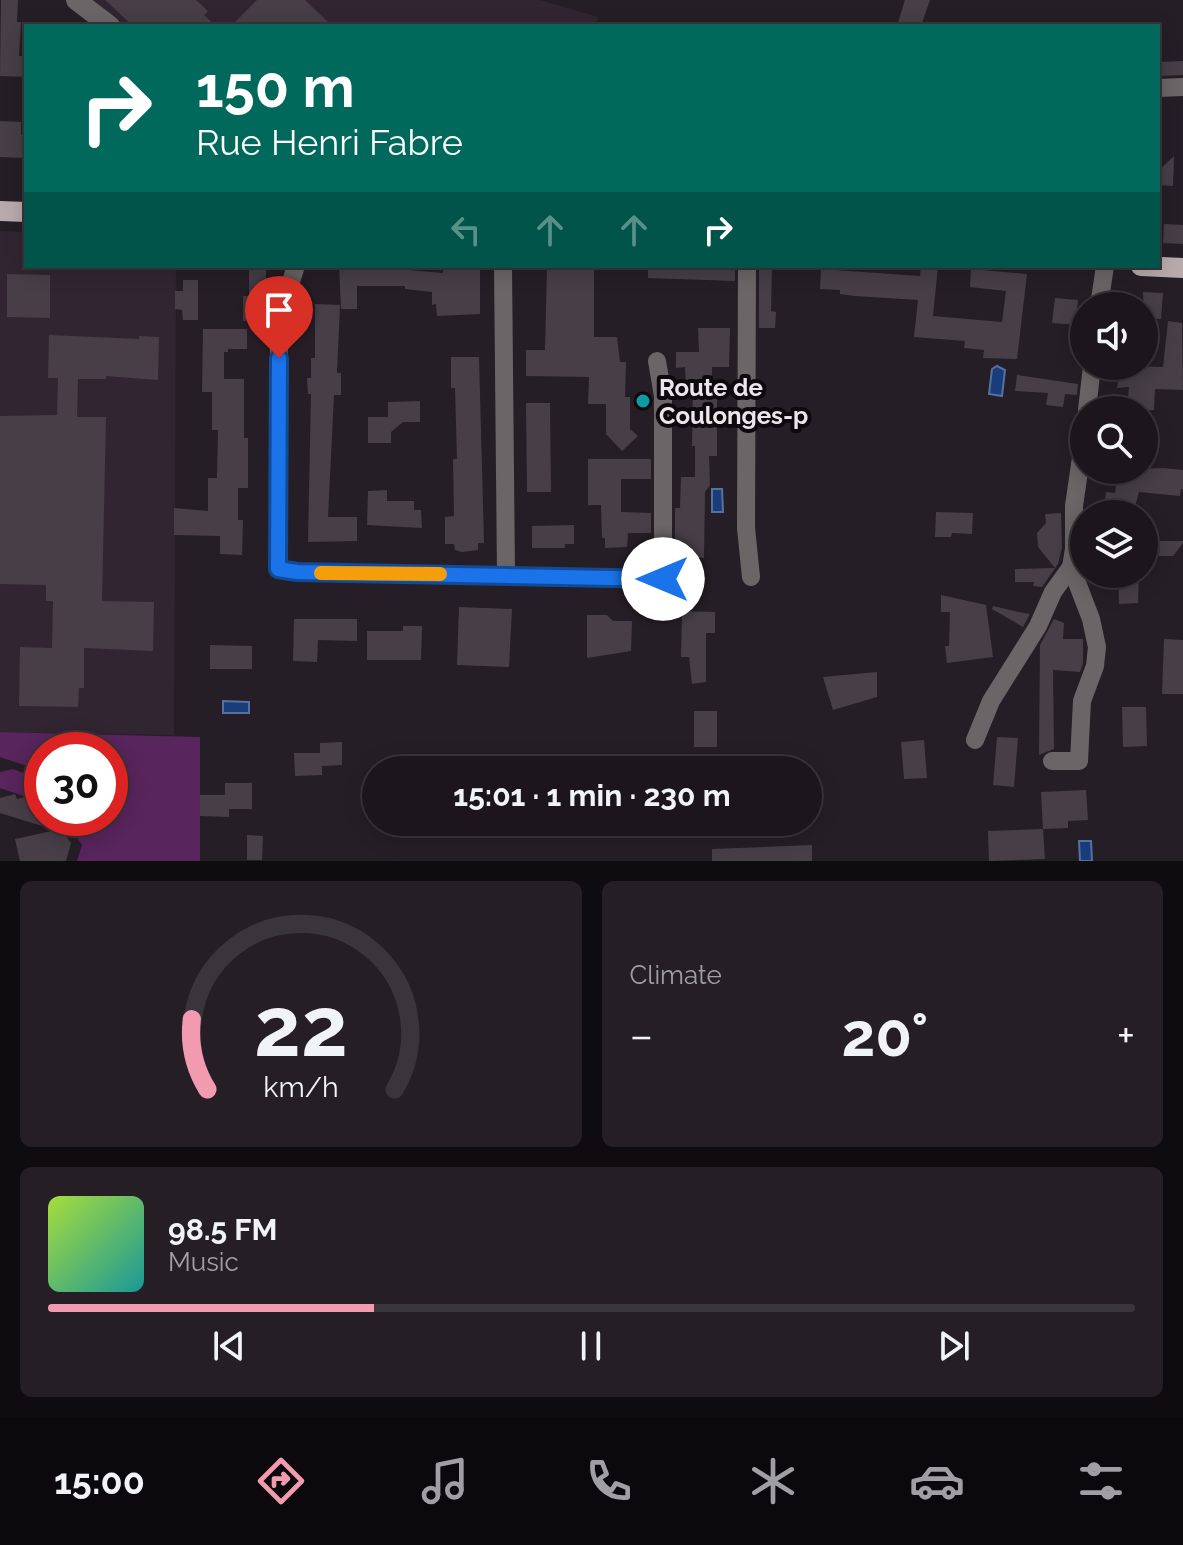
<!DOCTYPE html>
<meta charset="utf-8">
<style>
body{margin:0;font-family:Raleway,sans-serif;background:#251f25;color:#f1f3f6;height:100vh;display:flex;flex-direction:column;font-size:30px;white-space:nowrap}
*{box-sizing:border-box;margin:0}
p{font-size:26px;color:#a09fa3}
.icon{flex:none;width:44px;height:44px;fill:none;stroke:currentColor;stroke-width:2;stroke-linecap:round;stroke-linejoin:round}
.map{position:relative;height:861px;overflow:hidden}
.sheet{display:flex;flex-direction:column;gap:20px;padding:20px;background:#0f0c0f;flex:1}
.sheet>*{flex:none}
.hud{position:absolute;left:24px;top:24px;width:1136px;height:244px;border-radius:0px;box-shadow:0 4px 20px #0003,0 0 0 2px #3a353b;background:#00695c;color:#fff;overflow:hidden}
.controls{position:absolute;left:1070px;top:292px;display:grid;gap:16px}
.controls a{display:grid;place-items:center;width:88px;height:88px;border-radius:50%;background:#1c161c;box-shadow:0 4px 20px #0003,0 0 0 2px #3a353b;font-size:40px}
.speed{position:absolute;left:24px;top:732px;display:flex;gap:16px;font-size:40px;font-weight:700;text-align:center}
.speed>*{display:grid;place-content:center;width:104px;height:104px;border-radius:50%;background:#1c161c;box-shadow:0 4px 20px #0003,0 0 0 2px #3a353b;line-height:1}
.speed .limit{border:12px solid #d22;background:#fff;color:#111}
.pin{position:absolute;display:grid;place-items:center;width:68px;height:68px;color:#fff;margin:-82px -34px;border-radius:50% 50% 50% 0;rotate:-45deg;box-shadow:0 0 8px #0007}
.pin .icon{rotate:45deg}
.me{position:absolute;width:88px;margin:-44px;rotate:270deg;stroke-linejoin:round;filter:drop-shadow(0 0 6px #0008)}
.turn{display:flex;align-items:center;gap:28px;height:168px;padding:0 40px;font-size:36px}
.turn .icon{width:104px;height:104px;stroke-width:2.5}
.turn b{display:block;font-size:56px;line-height:68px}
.lanes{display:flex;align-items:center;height:76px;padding:0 40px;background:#0003;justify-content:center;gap:40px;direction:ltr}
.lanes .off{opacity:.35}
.big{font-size:60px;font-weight:700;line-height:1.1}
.sheet .widget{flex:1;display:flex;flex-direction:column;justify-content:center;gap:12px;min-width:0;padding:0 28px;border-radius:12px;background:#251f25}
.sheet .dial{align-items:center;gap:0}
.dial svg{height:208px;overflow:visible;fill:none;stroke:#3a353b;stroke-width:7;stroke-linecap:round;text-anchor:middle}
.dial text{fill:#f1f3f6;stroke:none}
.song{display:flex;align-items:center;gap:24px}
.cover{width:96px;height:96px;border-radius:12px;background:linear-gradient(135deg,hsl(80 70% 55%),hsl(180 70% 35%))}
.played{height:8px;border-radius:4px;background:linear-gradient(90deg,#f29ab0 30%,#3a353b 30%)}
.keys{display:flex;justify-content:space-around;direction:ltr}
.heat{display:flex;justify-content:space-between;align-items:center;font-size:44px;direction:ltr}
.sheet .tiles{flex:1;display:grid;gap:20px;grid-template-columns:1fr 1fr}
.widget:last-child{grid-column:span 2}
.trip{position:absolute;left:362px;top:756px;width:460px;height:80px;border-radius:40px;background:#1c161c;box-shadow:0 4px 20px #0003,0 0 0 2px #3a353b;font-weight:700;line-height:80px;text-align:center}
.menu{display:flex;height:128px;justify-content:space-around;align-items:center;background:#0b090b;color:#a09fa3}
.menu .icon{width:56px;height:56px}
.menu .selected{color:#f29ab0}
.menu b{font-size:36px;color:#f1f3f6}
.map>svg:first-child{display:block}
.built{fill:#312532}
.green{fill:#58255c}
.water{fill:#193d7b;stroke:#58709d;stroke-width:2}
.building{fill:#473e48}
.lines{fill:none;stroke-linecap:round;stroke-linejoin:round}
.minor{stroke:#6c6567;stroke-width:18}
.tertiary{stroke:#6c6567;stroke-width:20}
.primary{stroke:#b8aaad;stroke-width:20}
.route-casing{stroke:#114b97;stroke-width:20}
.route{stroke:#1a73e8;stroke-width:14}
.slow{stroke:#f59e0b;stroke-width:14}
.culture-dot{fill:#0f9aa8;stroke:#0d090d;stroke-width:3}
.labels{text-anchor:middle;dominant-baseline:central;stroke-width:8;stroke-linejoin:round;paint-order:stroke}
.poi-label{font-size:24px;font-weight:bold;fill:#ece6ec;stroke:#0d090d;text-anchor:start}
</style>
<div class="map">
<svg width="1183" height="861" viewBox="0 0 1183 861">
<rect width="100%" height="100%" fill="#261e26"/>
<g class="built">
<polygon points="85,0 540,0 598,17 596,26 119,26"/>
<polygon points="0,231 26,232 26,266 176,266 174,735 0,732"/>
</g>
<g class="green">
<polygon points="0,732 200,737 200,861 77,861 82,845 71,829 68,818 110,818 110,750 42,750 42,771 0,757"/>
<polygon points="13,769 26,774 36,784 42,784 42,792 24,796 0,788 0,772"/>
</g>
<g class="water">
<polygon points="997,366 1005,370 1002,396 989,394 992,369"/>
<polygon points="712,489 722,489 723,512 712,512"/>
<polygon points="223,701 249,702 249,713 223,713"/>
<polygon points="1079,841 1091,841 1092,861 1080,861"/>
</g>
<g class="building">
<polygon points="1,0 18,0 17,22 21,22 19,56 26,56 26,77 0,76"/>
<polygon points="105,0 196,0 208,11 204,15 216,26 133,26"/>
<polygon points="257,0 305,0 332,26 231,26"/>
<polygon points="905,0 930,0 921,26 897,26"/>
<polygon points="1183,61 1183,75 1158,76 1158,62"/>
<polygon points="0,121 21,122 21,135 26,135 25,158 0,157"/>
<polygon points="1174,156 1173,186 1158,185 1158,171"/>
<polygon points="1164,224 1183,225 1183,244 1163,243"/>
<polygon points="249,266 266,266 266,321 243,321 243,296 249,296"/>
<polygon points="339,266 386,266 386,268 443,273 443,266 480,266 480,314 437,316 436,304 432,305 432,292 405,289 405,286 357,286 357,309 341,309"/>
<polygon points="547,266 594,266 594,337 617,337 620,362 626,362 625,397 630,397 630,429 638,436 622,451 606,434 606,404 588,404 589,377 526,376 526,350 545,350"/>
<polygon points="648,266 735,266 735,281 648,278"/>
<polygon points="759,266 772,266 771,311 776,312 775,328 759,328"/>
<polygon points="921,266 938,266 933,316 1002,322 1006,291 970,287 971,269 1027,274 1017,359 983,358 984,350 964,348 965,341 914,337 918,300 855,296 840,294 840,290 820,289 821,269 920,276"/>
<polygon points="7,274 50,275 50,318 7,317"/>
<polygon points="183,280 198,280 198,320 183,320 182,310 175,309 175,291 183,291"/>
<polygon points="1143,292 1163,293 1161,319 1144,318"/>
<polygon points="1055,298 1078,300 1077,311 1081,312 1079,325 1052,323"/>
<polygon points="315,304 340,305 337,373 341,373 341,395 334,395 328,517 357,517 357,541 308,542 311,394 308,394 307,378 311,378 311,358 315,358"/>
<polygon points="1168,321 1182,323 1183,390 1155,389 1154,410 1127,410 1129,387 1117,388 1120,369 1129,369 1129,366 1163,367"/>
<polygon points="698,328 730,328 729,367 712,367 712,398 717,398 717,456 709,456 710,485 705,492 704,558 683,557 683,547 675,547 675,508 680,508 681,477 695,477 695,446 692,446 693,386 686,386 685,367 676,368 676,352 699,352"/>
<polygon points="203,329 247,329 247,349 228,349 228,352 224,352 224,379 244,379 244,438 248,438 248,488 238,488 238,520 243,520 242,555 220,554 220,536 174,535 174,508 208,511 208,478 217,478 218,430 212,430 212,392 202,392"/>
<polygon points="49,335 139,339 139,336 159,337 158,380 106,376 106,379 78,379 77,417 106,417 102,601 154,602 153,651 84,648 84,688 79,688 78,707 19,706 20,647 52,648 53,601 46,601 46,585 0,584 0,416 57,415 58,378 48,378"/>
<polygon points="451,357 479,357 484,543 478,543 478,550 462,552 455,550 454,544 445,544 445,517 454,516 453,459 457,459 455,388 451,388"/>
<polygon points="1017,375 1078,384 1077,395 1065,394 1063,407 1046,405 1048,393 1015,391"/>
<polygon points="420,401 420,422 403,422 391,432 391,443 368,443 368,417 388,417 388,402"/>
<polygon points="526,403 550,403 551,492 527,492"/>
<polygon points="588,459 651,459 651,479 621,479 621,512 651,513 651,533 628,533 627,547 605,548 605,538 602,538 601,505 588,505"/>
<polygon points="1163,468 1183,470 1183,489 1181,489 1180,496 1139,492 1133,514 1103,514 1106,492 1115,493 1118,470"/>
<polygon points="387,490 387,501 414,501 414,510 421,510 422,528 367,525 368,491"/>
<polygon points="936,512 973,513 972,534 952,533 951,537 935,537"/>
<polygon points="1061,513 1062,548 1058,564 1042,587 1033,586 1034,582 1015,582 1015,569 1055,568 1038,547 1037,533 1046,523 1045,514"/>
<polygon points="574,525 574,544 565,544 565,548 532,548 532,526"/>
<polygon points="1160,541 1183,541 1183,543 1173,556 1159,556"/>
<polygon points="1118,574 1139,574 1138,603 1119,604"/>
<polygon points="941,595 986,605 993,657 947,663 945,646 949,646 950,612 941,612"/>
<polygon points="993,606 1024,613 1030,614 1023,627 992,609"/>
<polygon points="459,607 512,609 509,667 457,665"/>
<polygon points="682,611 715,612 715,633 706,633 706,682 692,684 689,657 681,657"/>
<polygon points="587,615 607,615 613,621 632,621 631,651 587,658"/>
<polygon points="294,619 357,619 357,641 318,640 317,662 293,661"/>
<polygon points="1054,619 1064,623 1063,639 1083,639 1083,663 1080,672 1053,670 1054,749 1039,755 1040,645"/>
<polygon points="403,626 422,626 421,660 367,660 367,631 403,631"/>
<polygon points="1164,639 1183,640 1183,694 1162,694"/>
<polygon points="210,645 252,646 252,669 210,669"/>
<polygon points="877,672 877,697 833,710 823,677"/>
<polygon points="1122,707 1146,707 1147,746 1123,747"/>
<rect x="694" y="711" width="23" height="36"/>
<polygon points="997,737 1018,738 1014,787 993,785"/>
<polygon points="924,740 927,778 904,779 901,742"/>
<polygon points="342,742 342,765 322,766 322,775 295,776 294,753 320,753 320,743"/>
<polygon points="225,783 252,783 252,809 229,809 229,817 200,816 200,795 225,795"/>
<polygon points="1086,790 1088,820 1068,821 1068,828 1043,829 1045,859 989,861 988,831 1043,829 1041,792"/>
<polygon points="42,793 42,826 0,813 0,798 15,794 17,799"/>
<polygon points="61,829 71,843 66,861 20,861 15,839"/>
<polygon points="247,835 263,836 262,860 247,860"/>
<polygon points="812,845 812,861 712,861 712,849"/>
</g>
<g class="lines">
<g class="minor">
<polyline points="1158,88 1183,87"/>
<polyline points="296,266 280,315 279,328 278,569 297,572 696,580"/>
<polyline points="503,266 506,576"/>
<polyline points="747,266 746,528 751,577"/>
<polyline points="1099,306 1105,266"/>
<polyline points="657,361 663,396 663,579"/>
<polyline points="1087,410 1092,366"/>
<polyline points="975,740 991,701 1038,626 1053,592 1071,567 1074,549 1074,506 1084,437"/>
<polyline points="1052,761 1079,761 1082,701 1095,666 1097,647 1091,619 1071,567"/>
</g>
<polyline class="tertiary" points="76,0 110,26"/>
<g class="primary">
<polyline points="0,211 26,212"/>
<polyline points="1141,266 1183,268"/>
</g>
</g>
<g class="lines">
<g class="route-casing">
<polyline id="route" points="279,358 278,569 297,572 663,579"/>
</g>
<use href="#route" class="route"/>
<polyline class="slow" points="321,573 440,574"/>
</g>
<circle class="culture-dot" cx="643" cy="401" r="8"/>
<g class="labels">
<g class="poi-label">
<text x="659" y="387">Route de<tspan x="659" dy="28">Coulonges-p</tspan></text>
</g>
</g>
</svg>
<div class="controls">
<a><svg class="icon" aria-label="sound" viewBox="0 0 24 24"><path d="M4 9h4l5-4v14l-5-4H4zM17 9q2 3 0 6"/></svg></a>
<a><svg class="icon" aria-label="search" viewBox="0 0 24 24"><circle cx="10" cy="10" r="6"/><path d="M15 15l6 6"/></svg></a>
<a><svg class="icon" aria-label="layers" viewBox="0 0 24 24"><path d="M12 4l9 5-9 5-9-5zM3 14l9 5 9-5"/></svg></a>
</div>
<div class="speed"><div class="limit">30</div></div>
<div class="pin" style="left:279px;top:358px;background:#d93025"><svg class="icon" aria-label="arrive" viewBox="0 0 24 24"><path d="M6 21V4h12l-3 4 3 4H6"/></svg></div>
<svg class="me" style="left:663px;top:579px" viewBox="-20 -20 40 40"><circle r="19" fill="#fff"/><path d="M0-13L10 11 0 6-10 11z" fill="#1a73e8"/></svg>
<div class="trip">15:01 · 1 min · 230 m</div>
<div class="hud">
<div class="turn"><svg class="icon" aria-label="right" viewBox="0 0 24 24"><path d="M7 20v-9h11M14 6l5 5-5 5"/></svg><div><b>150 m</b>Rue Henri Fabre</div></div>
<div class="lanes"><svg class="icon off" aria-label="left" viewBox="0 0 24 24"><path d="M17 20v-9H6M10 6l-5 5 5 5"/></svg><svg class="icon off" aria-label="ahead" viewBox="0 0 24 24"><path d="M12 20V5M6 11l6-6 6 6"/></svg><svg class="icon off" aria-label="ahead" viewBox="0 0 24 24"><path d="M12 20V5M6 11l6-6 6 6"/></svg><svg class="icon" aria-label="right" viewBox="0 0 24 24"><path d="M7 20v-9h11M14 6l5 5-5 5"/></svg></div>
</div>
</div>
<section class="sheet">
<div class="tiles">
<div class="widget dial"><svg viewBox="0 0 100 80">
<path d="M14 69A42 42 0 1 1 86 69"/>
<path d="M14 69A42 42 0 0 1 8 42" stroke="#f29ab0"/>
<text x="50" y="56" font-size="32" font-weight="700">22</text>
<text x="50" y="72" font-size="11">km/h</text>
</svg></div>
<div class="widget"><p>Climate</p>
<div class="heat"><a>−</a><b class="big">20°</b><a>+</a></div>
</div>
<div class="widget">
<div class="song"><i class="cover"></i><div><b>98.5 FM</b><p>Music</p></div></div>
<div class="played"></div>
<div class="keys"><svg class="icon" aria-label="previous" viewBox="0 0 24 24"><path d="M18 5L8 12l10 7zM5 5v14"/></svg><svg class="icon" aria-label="pause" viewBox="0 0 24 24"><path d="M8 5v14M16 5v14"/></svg><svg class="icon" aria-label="next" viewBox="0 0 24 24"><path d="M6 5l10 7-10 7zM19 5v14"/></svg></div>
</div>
</div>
</section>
<nav class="menu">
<b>15:00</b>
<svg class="icon selected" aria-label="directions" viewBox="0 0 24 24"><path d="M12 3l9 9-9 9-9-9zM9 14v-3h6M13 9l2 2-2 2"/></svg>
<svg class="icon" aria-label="music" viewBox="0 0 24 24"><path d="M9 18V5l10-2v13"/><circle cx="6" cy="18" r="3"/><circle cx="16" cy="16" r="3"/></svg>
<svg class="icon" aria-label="phone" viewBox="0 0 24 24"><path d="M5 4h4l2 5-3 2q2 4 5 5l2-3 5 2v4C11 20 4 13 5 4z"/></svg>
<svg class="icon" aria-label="climate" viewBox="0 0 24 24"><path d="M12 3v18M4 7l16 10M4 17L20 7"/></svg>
<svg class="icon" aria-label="car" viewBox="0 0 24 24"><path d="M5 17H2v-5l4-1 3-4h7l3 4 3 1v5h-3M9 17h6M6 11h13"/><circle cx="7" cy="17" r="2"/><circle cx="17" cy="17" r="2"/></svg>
<svg class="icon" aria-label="filters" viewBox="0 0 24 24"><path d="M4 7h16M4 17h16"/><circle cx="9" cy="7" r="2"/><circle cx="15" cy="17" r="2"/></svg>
</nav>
